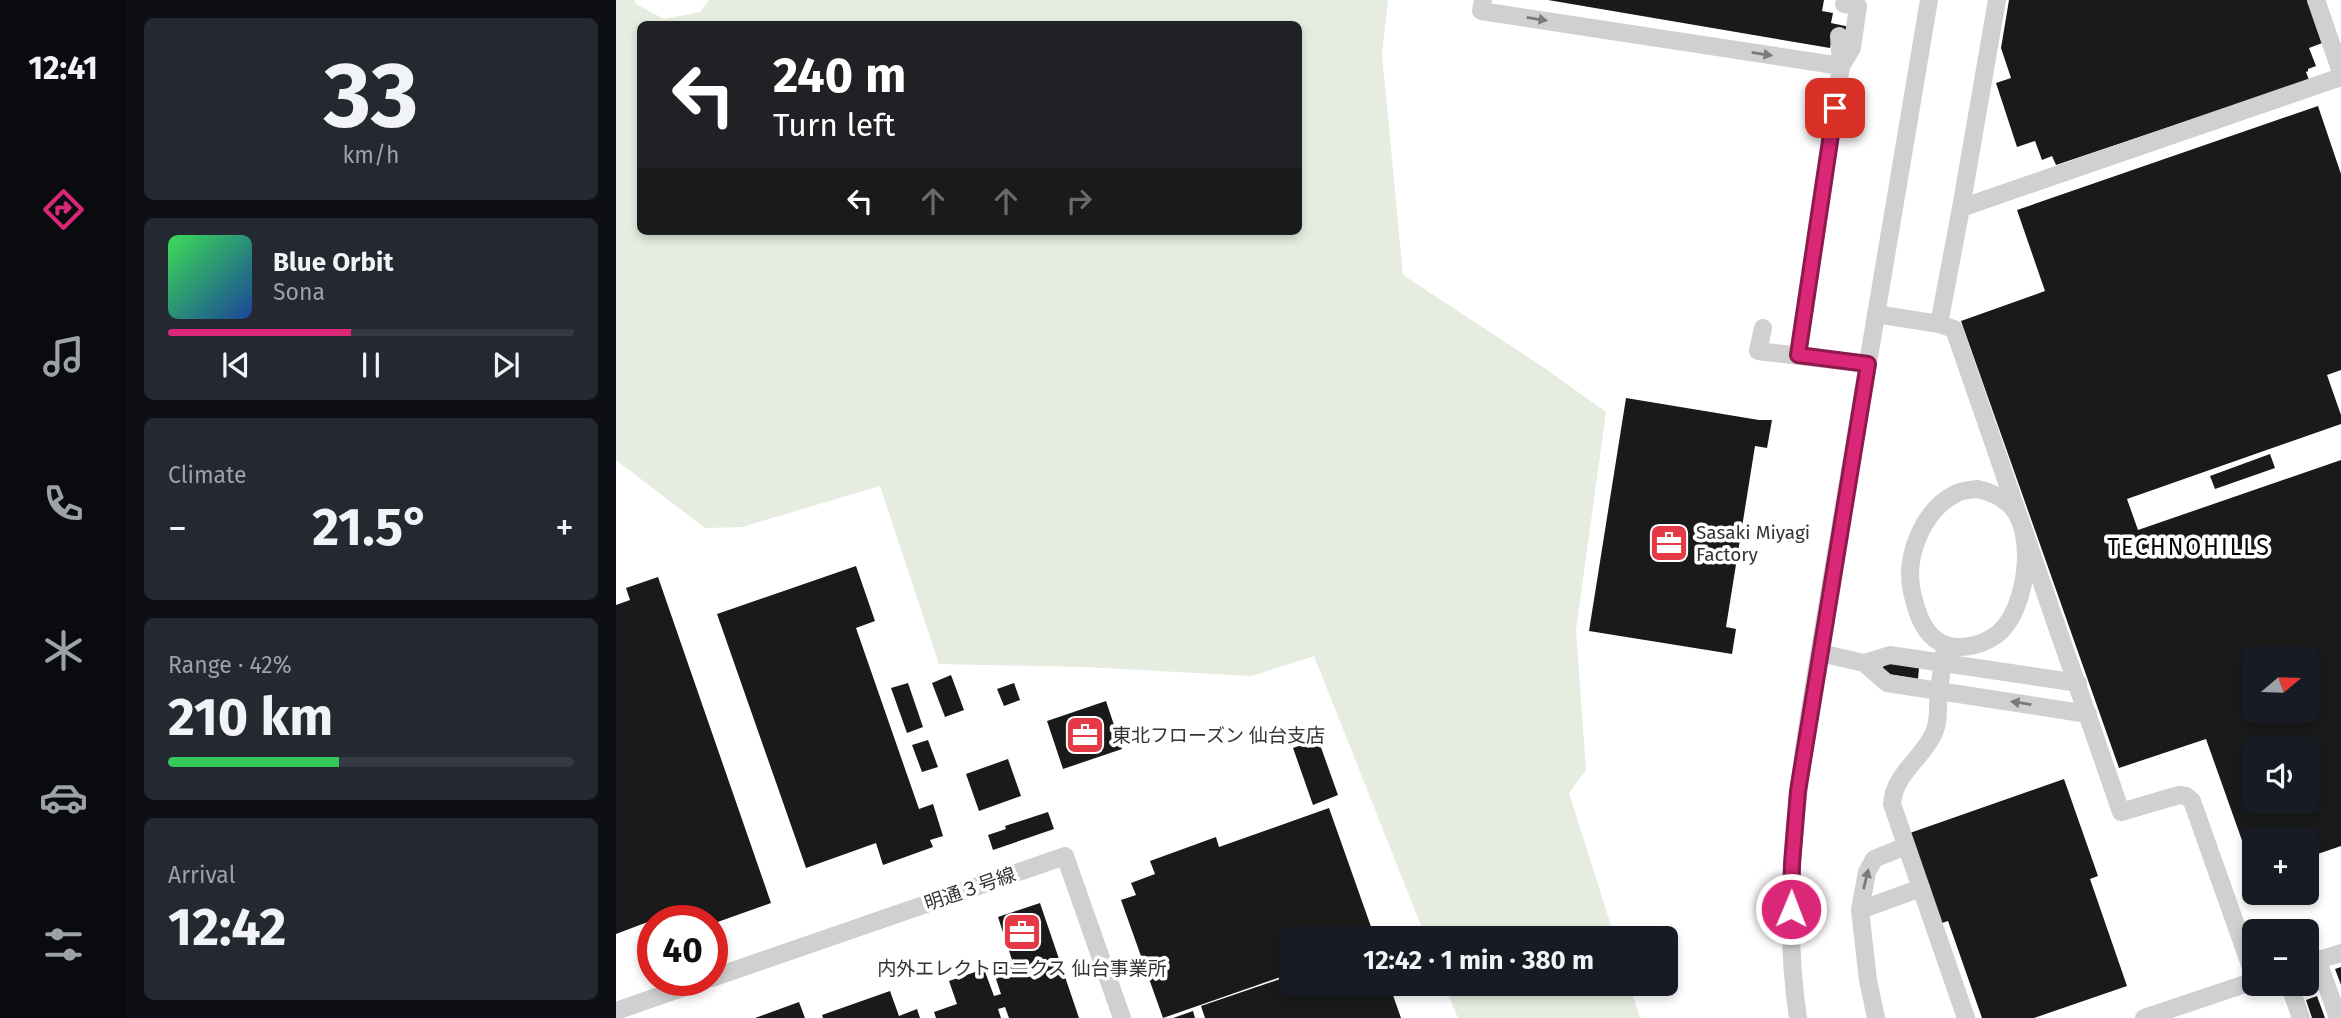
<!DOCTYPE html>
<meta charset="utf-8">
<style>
body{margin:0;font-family:"Fira Sans","Noto Sans JP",sans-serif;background:#242831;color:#f1f3f6;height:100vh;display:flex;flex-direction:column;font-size:26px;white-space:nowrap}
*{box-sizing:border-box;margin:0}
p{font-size:23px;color:#9ea1a6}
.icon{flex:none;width:38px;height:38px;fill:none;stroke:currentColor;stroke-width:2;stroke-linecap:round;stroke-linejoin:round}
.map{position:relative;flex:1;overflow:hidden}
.sheet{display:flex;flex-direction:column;gap:18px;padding:18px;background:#0d0f14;width:490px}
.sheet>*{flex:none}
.banner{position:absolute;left:21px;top:21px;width:665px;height:214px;border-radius:10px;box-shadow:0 4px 10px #0003;background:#202124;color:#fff;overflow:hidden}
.needle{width:46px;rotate:71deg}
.buttons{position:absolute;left:1626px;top:646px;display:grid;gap:14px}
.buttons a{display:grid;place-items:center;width:77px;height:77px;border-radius:10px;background:#171b24;box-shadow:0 4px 10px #0003;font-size:35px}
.speed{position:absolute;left:21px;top:905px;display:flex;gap:14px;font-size:35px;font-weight:700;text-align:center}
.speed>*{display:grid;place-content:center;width:91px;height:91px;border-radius:50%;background:#171b24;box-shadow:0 4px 10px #0003;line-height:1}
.speed .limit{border:10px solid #d22;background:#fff;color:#111}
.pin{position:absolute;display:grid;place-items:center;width:60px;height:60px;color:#fff;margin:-30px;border-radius:14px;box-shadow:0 4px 10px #0006}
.me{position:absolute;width:77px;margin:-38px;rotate:1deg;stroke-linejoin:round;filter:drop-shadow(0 0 5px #0008)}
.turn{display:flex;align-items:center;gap:24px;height:147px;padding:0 21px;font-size:32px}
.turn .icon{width:91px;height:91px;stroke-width:2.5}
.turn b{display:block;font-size:49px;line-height:60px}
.lanes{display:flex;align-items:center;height:66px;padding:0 21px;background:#0003;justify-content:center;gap:35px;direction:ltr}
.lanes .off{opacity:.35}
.big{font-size:52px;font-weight:700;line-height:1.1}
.sheet .card{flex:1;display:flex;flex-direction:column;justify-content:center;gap:10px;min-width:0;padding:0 24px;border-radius:10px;background:#242831}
.sheet .dial{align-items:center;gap:0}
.dial b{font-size:91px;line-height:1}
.song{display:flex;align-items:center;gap:21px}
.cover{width:84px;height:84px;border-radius:10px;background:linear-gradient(135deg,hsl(130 70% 55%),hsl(220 70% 35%))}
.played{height:7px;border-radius:4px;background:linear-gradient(90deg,#db2777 45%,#363941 45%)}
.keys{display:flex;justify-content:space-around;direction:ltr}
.heat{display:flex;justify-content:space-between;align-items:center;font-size:38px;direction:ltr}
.charge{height:10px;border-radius:5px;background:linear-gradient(90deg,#34c759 42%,#363941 0)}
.trip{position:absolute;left:663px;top:926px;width:399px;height:70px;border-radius:10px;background:#171b24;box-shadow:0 4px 10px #0003;font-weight:700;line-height:70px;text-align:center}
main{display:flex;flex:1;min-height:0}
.tab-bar{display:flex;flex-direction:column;width:126px;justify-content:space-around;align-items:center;background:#090b0e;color:#9ea1a6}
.tab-bar .icon{width:49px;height:49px}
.tab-bar .on{color:#db2777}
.tab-bar b{font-size:32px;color:#f1f3f6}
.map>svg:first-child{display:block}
.green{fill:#e6ecdf;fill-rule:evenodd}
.building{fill:#1a1a1a;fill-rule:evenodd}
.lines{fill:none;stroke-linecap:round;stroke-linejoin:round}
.minor{stroke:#d0d0d0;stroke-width:18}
.oneway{fill:#7a7a7a}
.route-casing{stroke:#8e194d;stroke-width:18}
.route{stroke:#db2777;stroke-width:12}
.labels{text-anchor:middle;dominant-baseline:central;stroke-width:7;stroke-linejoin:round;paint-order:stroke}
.poi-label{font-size:19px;fill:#333;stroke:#fff;text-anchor:start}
.street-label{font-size:19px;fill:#333;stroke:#fff}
.quarter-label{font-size:23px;letter-spacing:2px;fill:#000;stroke:#fff}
</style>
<main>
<nav class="tab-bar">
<b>12:41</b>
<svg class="icon on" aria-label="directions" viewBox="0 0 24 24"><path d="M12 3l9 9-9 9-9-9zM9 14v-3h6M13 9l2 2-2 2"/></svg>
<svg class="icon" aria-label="music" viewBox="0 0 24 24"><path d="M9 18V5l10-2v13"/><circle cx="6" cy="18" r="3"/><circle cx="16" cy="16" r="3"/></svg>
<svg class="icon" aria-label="phone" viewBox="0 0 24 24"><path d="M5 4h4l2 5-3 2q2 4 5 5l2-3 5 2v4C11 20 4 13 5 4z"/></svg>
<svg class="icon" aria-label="climate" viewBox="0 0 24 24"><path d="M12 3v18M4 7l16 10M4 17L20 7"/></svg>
<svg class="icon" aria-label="car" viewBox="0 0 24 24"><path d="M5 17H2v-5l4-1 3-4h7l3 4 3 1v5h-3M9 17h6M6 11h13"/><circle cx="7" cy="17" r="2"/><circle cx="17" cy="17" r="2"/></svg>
<svg class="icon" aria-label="filters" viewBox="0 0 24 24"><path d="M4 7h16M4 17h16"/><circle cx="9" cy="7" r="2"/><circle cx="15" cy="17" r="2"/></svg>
</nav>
<section class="sheet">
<div class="card dial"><b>33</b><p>km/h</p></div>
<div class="card">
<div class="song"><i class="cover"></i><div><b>Blue Orbit</b><p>Sona</p></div></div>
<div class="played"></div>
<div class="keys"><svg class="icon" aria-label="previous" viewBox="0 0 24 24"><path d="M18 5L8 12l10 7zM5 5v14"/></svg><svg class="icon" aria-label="pause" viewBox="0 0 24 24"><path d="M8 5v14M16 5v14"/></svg><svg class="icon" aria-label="next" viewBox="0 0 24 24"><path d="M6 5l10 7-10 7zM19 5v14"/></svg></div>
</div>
<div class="card"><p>Climate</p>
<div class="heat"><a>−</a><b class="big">21.5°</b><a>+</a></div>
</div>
<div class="card"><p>Range · 42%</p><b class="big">210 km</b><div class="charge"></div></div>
<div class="card"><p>Arrival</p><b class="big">12:42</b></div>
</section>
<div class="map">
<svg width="1725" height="1018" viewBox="0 0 1725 1018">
<rect width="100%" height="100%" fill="#fff"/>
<g class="green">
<path d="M0 0H19L20 4 48 19 84 12 93 0H772L766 54 787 275 930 369 990 412 960 630 970 770 953 793 999 938H810L698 656 636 676 468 667 323 664 264 486 126 527 89 528 0 460ZM24 24H682V231H24Z"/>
<polygon points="828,984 1013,984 1024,1018 842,1018"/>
</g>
<g class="building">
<polygon points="932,0 1208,0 1206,11 1217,13 1215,23 1234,27 1232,38 1217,35 1214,48"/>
<polygon points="1393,0 1694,0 1709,42 1693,48 1700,66 1692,69 1692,71 1690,72 1693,80 1440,165 1436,156 1426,160 1419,141 1401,147 1380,83 1395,78 1385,48"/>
<path d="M1702 106 1725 174V370L1711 375 1725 415V424L1511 499 1522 530 1725 460V846L1690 858V840H1638V861L1634 863 1590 739 1503 768 1345 321 1429 291 1401 210ZM1638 658H1690V710H1638ZM1638 749H1690V802H1638Z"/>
<polygon points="1010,398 1143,420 1156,420 1151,448 1139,446 1110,627 1120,629 1116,654 973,631"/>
<polygon points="1654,454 1659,468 1599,489 1594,476"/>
<polygon points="240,566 259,621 240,628 303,809 317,804 327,836 314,840 317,847 267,865 260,843 190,868 101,614"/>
<polygon points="42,577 155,903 96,924 96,920 37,920 0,934 0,605 14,600 10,588"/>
<polygon points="1268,662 1303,668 1302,679 1266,673"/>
<polygon points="335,675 348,710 329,717 316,683"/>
<polygon points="292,683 307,727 291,733 275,688"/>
<polygon points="398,683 404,700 388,706 381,689"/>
<polygon points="490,701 506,749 447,769 431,721"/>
<polygon points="702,739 722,795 697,805 677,748"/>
<polygon points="312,740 322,767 306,772 296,745"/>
<polygon points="392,759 405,796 363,811 350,774"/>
<polygon points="1448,779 1482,876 1474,879 1511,986 1418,1018 1366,1018 1332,921 1323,924 1291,834"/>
<polygon points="713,808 759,938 676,938 676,973 547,1018 505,900 520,895 515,883 539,874 534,861 600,837 603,847"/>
<polygon points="432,812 438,829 377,850 372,835 390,829 389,826"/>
<polygon points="424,903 463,1018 393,1018 389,1007 382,1009 385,1018 320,1018 318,1012 341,1004 333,981 368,969 378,996 385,994 376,967 396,960 382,917"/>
<polygon points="1725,967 1725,985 1719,969"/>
<polygon points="676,975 676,984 773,984 785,1018 589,1018 585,1006"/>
<polygon points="274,991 283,1016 301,1009 304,1018 207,1018 206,1015"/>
<polygon points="1701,996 1709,1018 1696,1018 1690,1000"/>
<polygon points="183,1002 189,1018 139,1018"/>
<polygon points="577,1011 579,1018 557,1018"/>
</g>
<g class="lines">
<g class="minor">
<polyline points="867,0 865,11 1225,66"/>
<polyline points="1700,0 1725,72"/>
<polyline points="1225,66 1236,48 1242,6 1228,4"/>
<polyline points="1345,208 1381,0"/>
<polyline points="1260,314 1323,324"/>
<polyline points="1147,328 1142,351 1252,364"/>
<polyline points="1182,355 1225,66 1223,36"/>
<path d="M1362 489C1375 492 1384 496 1394 505 1420 531 1411 598 1390 625 1376 645 1339 655 1319 639 1305 628 1300 609 1296 592 1288 557 1307 509 1341 493 1347 490 1355 490 1362 489Z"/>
<polyline points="1204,653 1248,663 1271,683 1472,714"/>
<polyline points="1248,663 1274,655 1462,683"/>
<path d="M1290 846 1258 859 1251 872 1244 910 1305 888 1276 804C1278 774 1306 759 1318 733 1324 719 1321 704 1323 689 1325 674 1328 660 1329 645"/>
<polyline points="1305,888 1350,1018"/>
<polyline points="1244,910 1252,980 1260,1018"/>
<polyline points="1702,961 1722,1018"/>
<polyline points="1690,964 1725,953"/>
<polyline points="1638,976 1576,801 1570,796 1563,795 1505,812 1338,329 1323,324 1345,208 1725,77"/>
<polyline points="96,978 449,856 506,1018"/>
<polyline points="1673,984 1685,1018"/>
<polyline points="0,1011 89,980"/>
<path d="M1182 1018C1160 873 1192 726 1215 583 1247 389 1281 195 1313 0"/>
<polyline points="1528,1018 1638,981"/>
</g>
</g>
<defs><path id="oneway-solid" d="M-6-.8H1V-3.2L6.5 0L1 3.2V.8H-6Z" transform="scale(1.75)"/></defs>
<g class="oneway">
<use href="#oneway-solid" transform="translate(921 19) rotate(9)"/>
<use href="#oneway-solid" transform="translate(1146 54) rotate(9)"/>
<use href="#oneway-solid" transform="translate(1405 703) rotate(-171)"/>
<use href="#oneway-solid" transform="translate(1250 879) rotate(-76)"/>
</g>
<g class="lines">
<g class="route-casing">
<polyline id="route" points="1175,909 1176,864 1182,791 1252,364 1182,355 1219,108"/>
</g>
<use href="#route" class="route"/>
</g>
<defs>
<g id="office-square" transform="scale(2.0125)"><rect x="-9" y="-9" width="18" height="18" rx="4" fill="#e63946" stroke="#fff"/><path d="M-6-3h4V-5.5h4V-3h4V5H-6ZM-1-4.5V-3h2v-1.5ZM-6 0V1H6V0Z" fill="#fff"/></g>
</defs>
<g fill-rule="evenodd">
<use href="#office-square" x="1053" y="543"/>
<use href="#office-square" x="469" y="735"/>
<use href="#office-square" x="406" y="932"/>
</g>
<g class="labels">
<g class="poi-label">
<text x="1080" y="532">Sasaki Miyagi<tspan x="1080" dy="22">Factory</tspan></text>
<text x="496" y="735">東北フローズン 仙台支店</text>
<text x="406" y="968" text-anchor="middle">内外エレクトロニクス 仙台事業所</text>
</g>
<g class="street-label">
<text transform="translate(354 889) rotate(-19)">明通３号線</text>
</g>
<g class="quarter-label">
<text x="1573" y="547">TECHNOHILLS</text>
</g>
</g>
</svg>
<div class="buttons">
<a><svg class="needle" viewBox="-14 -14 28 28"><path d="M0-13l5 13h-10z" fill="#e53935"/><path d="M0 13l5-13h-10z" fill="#9ea1a6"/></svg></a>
<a><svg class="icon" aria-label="sound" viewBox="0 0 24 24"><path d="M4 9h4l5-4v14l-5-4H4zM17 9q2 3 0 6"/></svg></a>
<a>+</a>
<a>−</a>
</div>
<div class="speed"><div class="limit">40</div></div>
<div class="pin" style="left:1219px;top:108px;background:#d93025"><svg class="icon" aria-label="arrive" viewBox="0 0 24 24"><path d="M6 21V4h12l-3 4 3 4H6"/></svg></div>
<svg class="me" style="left:1175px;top:909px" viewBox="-20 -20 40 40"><circle r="17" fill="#db2777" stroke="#fff" stroke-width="3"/><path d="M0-11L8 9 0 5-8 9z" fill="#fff"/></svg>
<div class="trip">12:42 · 1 min · 380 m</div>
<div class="banner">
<div class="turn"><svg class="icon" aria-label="left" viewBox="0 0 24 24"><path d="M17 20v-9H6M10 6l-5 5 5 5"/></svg><div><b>240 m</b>Turn left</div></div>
<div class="lanes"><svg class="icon" aria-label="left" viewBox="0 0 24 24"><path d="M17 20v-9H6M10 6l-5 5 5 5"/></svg><svg class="icon off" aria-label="ahead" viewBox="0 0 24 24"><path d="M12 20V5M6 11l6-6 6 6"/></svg><svg class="icon off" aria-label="ahead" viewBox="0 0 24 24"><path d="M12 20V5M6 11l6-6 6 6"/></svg><svg class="icon off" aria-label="right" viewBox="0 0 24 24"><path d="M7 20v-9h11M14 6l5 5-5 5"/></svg></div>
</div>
</div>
</main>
